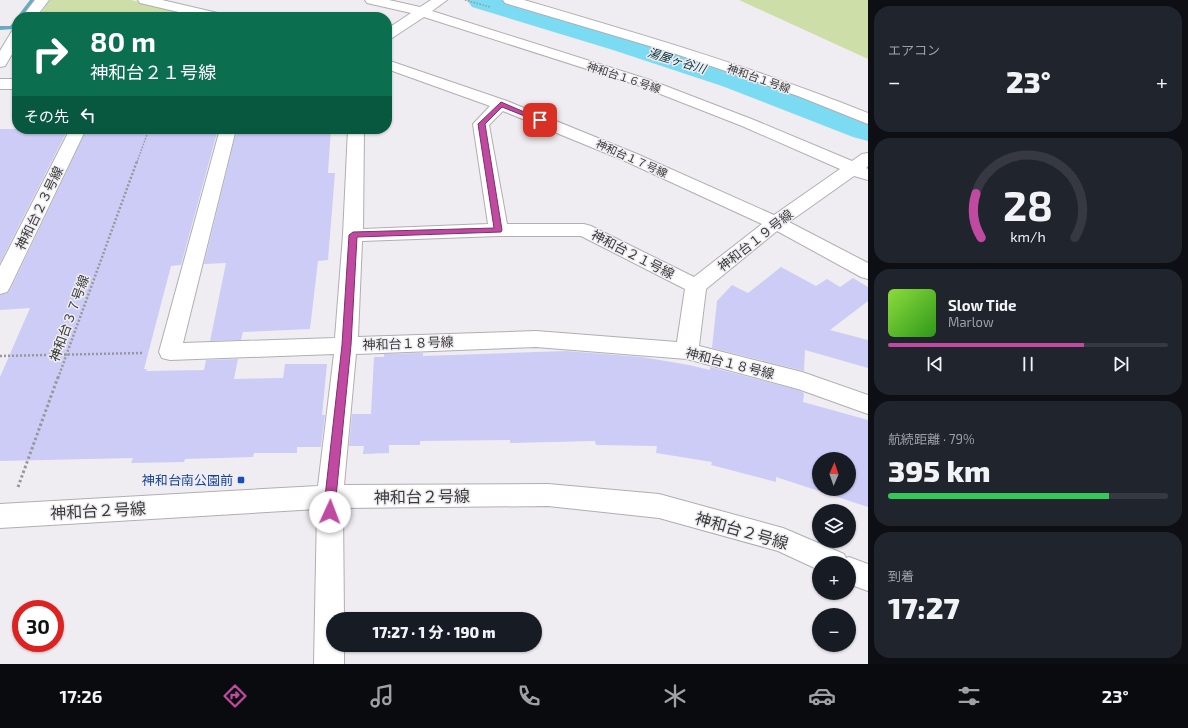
<!DOCTYPE html>
<html lang="ja">
<meta charset="utf-8">
<style>
body{margin:0;font-family:"Exo 2","Noto Sans JP",sans-serif;background:#20242c;color:#f1f3f6;height:100vh;display:flex;flex-direction:column;font-size:15px;white-space:nowrap}
*{box-sizing:border-box;margin:0}
p{font-size:13px;color:#9ea1a6}
.icon{flex:none;width:22px;height:22px;fill:none;stroke:currentColor;stroke-width:2;stroke-linecap:round;stroke-linejoin:round}
.map{position:relative;flex:1;overflow:hidden}
.sheet{display:flex;flex-direction:column;gap:6px;padding:6px;background:#0d0f14;width:320px}
.sheet>*{flex:none}
.guide{position:absolute;left:12px;top:12px;width:380px;height:122px;border-radius:16px;box-shadow:0 1px 3px #0004;background:#0b6e4f;color:#fff;overflow:hidden}
.needle{width:26px;rotate:2deg}
.fabs{position:absolute;left:812px;top:452px;display:grid;gap:8px}
.fabs a{display:grid;place-items:center;width:44px;height:44px;border-radius:50%;background:#171b24;box-shadow:0 1px 3px #0004;font-size:20px}
.speed{position:absolute;left:12px;top:600px;display:flex;gap:8px;font-size:20px;font-weight:700;text-align:center}
.speed>*{display:grid;place-content:center;width:52px;height:52px;border-radius:50%;background:#171b24;box-shadow:0 1px 3px #0004;line-height:1}
.speed .limit{border:6px solid #d22;background:#fff;color:#111}
.pin{position:absolute;display:grid;place-items:center;width:34px;height:34px;color:#fff;margin:-17px;border-radius:8px;box-shadow:0 2px 6px #0006}
.me{position:absolute;width:44px;margin:-22px;rotate:2deg;stroke-linejoin:round;filter:drop-shadow(0 0 3px #0008)}
.turn{display:flex;align-items:center;gap:14px;height:84px;padding:0 12px;font-size:18px}
.turn .icon{width:52px;height:52px;stroke-width:2.5}
.turn b{display:block;font-size:28px;line-height:34px}
.then{display:flex;align-items:center;height:38px;padding:0 12px;background:#0003;gap:8px;font-size:15px}
.big{font-size:30px;font-weight:800;line-height:1.1}
.sheet .widget{flex:1;display:flex;flex-direction:column;justify-content:center;gap:6px;min-width:0;padding:0 14px;border-radius:16px;background:#20242c}
.sheet .dial{align-items:center;gap:0}
.dial svg{height:104px;overflow:visible;fill:none;stroke:#363941;stroke-width:7;stroke-linecap:round;text-anchor:middle}
.dial text{fill:#f1f3f6;stroke:none}
.song{display:flex;align-items:center;gap:12px}
.cover{width:48px;height:48px;border-radius:6px;background:linear-gradient(135deg,hsl(90 70% 55%),hsl(110 70% 35%))}
.played{height:4px;border-radius:2px;background:linear-gradient(90deg,#c04aa1 70%,#363941 70%)}
.keys{display:flex;justify-content:space-around;direction:ltr}
.heat{display:flex;justify-content:space-between;align-items:center;font-size:22px;direction:ltr}
.charge{height:6px;border-radius:3px;background:linear-gradient(90deg,#34c759 79%,#363941 0)}
.trip{position:absolute;left:326px;top:612px;width:216px;height:40px;border-radius:20px;background:#171b24;box-shadow:0 1px 3px #0004;font-weight:800;line-height:40px;text-align:center}
.tabs{display:flex;height:64px;justify-content:space-around;align-items:center;background:#090b0e;color:#9ea1a6}
.tabs .icon{width:28px;height:28px}
.tabs .on{color:#c04aa1}
.tabs b{font-size:18px;color:#f1f3f6}
main{display:flex;flex:1;min-height:0}
.map>svg:first-child{display:block}
.green{fill:#cedea8}
.lines{fill:none;stroke-linecap:round;stroke-linejoin:round}
.stream{fill:#68abbc;fill-rule:evenodd}
.river{fill:#7bdbf3;fill-rule:evenodd}
.building{fill:#cdccf6;fill-rule:evenodd}
.minor-casing{stroke:#b0aeb2;stroke-width:2}
.path-far2{stroke:#989799;stroke-width:1.5;stroke-dasharray:1.5 1.5;stroke-linecap:butt}
.path-far1{stroke:#989799;stroke-width:2.5;stroke-dasharray:2 2;stroke-linecap:butt}
.path{stroke:#989799;stroke-width:3;stroke-dasharray:2.5 2.5;stroke-linecap:butt}
.minor{fill:#fff;fill-rule:evenodd}
.route{fill:#c04aa1;stroke:#7d3069}
.transit-dot{fill:#1a4fb4;stroke:#efedf1;stroke-width:1.5}
.labels{text-anchor:middle;dominant-baseline:central;stroke-width:3;stroke-linejoin:round;paint-order:stroke}
.far-street-label{font-size:11px;fill:#3a3a3b;stroke:#efedf1}
.far-water-label{font-size:12px;font-style:italic;fill:#00313a;stroke:#efedf1}
.street-label{font-size:13px;fill:#3a3a3b;stroke:#efedf1}
.transit-label{font-size:13px;fill:#164399;stroke:#efedf1;text-anchor:end}
.near-street-label{font-size:16px;fill:#3a3a3b;stroke:#efedf1}
</style>
<main>
<div class="map">
<svg width="868" height="664" viewBox="0 0 868 664">
<rect width="100%" height="100%" fill="#efedf1"/>
<g class="green">
<polygon points="49,0 131,0 183,12 181,17 39,17"/>
<polygon points="739,0 868,0 868,59"/>
</g>
<g class="lines">
<g class="stream">
<polygon points="30,0 36,0 23,17 17,17"/>
<polygon points="17,19 17,25 14,29 0,30 0,26 10,26"/>
</g>
<polygon class="river" points="467,0 520,0 639,34 750,70 868,114 868,141 853,137 722,86 613,50 472,7"/>
</g>
<g class="building">
<polygon points="0,129 68,129 0,263"/>
<polygon points="87,129 218,129 181,265 171,266 144,369 147,369 146,371 204,370 206,360 238,359 234,379 283,378 285,364 327,364 322,415 325,415 321,447 297,447 297,453 254,453 253,457 185,459 184,462 131,463 133,458 0,461 0,377 30,308 0,310 0,295 7,293 11,288"/>
<polygon points="237,129 331,129 328,173 335,173 328,260 318,261 310,329 243,332 241,340 210,341 226,263 204,264"/>
<polygon points="781,267 816,286 827,279 840,287 853,278 868,287 868,301 830,330 868,340 868,368 805,350 804,371 712,348 717,301 732,285 748,293"/>
<path d="M566 351 642 357 689 365 710 370V367L798 390 804 393 803 402 868 420V507L776 477V482L711 465 712 462 656 453 657 446 596 445 595 441 510 443V440L420 441V445H389V453L363 454 364 446H349L352 414H371L374 357H384V354L423 353V356ZM819 459H849V489H819Z"/>
</g>
<g class="lines">
<g class="minor-casing">
<g id="minor">
<polygon points="35,0 49,0 36,17 22,17"/>
<polygon points="138,0 162,0 222,14 224,17 200,17 140,3"/>
<path d="M365 0H389L420 7 431 0H447L432 11 650 80 754 120 852 161 862 154 868 153V166L866 168 868 169V180L854 176 789 222 868 263V279L861 277 777 231 706 289 699 346 802 372 868 395V414L798 389 687 359 536 347 356 354 344 485 548 484 659 494 783 528 844 554 846 558 849 557 868 564V591L849 584V563H819V570L778 551 659 518 548 506 343 508 344 619H333V645H344V664H314L317 509 0 528V504L318 486 334 354 170 360 162 358 159 352 220 129H236L183 343 335 338 343 235 348 129H364L363 229 488 224 473 124 490 106 387 69V60L507 101 637 154 774 215 840 169 742 126 640 86 424 17 392 38 387 39V29L411 13 367 3ZM503 111 625 161 762 224 694 277 591 226 584 224H507L489 125ZM498 236H581L685 289 677 342 536 331 358 337 362 241Z"/>
<path d="M503 0H524C640 34 756 68 868 113V124L798 96 673 53 505 3Z"/>
<polygon points="17,30 17,46 5,66 0,67 0,51 12,31"/>
<rect x="0" y="79" width="17" height="10"/>
<polygon points="70,129 86,129 10,287 7,292 0,294 0,266"/>
</g>
</g>
<g class="path-far2">
<polyline points="465,0 490,7"/>
<polyline points="137,162 149,129"/>
</g>
<g class="path-far1">
<polyline points="0,356 143,353"/>
<polyline points="58,378 137,161"/>
</g>
<polyline class="path" points="18,487 58,377"/>
<use href="#minor" class="minor"/>
</g>
<polygon class="route" points="501,102 543,120 537,121 502,107 485,124 502,230 501,232 357,237 351,345 336,497 336,512 334,516 330,517 326,516 325,512 325,497 342,345 349,235 353,232 494,228 478,124"/>
<rect class="transit-dot" x="237" y="476" width="8" height="8" rx="2"/>
<g class="labels">
<g class="far-street-label">
<text transform="translate(624 77) rotate(18)">神和台１６号線</text>
<text transform="translate(759 78) rotate(19)">神和台１号線</text>
<text transform="translate(632 158) rotate(24)">神和台１７号線</text>
</g>
<g class="far-water-label">
<text transform="translate(677 60) rotate(17)">湯屋ヶ谷川</text>
</g>
<g class="street-label">
<text transform="translate(39 208) rotate(-64)">神和台２３号線</text>
<text transform="translate(755 240) rotate(-38)">神和台１９号線</text>
<text transform="translate(633 254) rotate(27)">神和台２１号線</text>
<text transform="translate(69 318) rotate(-70)">神和台３７号線</text>
<text transform="translate(408 343) rotate(-2)">神和台１８号線</text>
<text transform="translate(730 363) rotate(14)">神和台１８号線</text>
</g>
<g class="transit-label">
<text x="233" y="480">神和台南公園前</text>
</g>
<g class="near-street-label">
<text transform="translate(422 496) rotate(-1)">神和台２号線</text>
<text transform="translate(98 510) rotate(-3)">神和台２号線</text>
<text transform="translate(742 530) rotate(16)">神和台２号線</text>
</g>
</g>
</svg>
<div class="fabs">
<a><svg class="needle" viewBox="-14 -14 28 28"><path d="M0-13l5 13h-10z" fill="#e53935"/><path d="M0 13l5-13h-10z" fill="#9ea1a6"/></svg></a>
<a><svg class="icon" aria-label="layers" viewBox="0 0 24 24"><path d="M12 4l9 5-9 5-9-5zM3 14l9 5 9-5"/></svg></a>
<a>+</a>
<a>−</a>
</div>
<div class="speed"><div class="limit">30</div></div>
<div class="pin" style="left:540px;top:120px;background:#d93025"><svg class="icon" aria-label="arrive" viewBox="0 0 24 24"><path d="M6 21V4h12l-3 4 3 4H6"/></svg></div>
<svg class="me" style="left:330px;top:512px" viewBox="-20 -20 40 40"><circle r="19" fill="#fff"/><path d="M0-13L10 11 0 6-10 11z" fill="#c04aa1"/></svg>
<div class="trip">17:27 · 1 分 · 190 m</div>
<div class="guide">
<div class="turn"><svg class="icon" aria-label="right" viewBox="0 0 24 24"><path d="M7 20v-9h11M14 6l5 5-5 5"/></svg><div><b>80 m</b>神和台２１号線</div></div>
<div class="then">その先<svg class="icon" aria-label="left" viewBox="0 0 24 24"><path d="M17 20v-9H6M10 6l-5 5 5 5"/></svg></div>
</div>
</div>
<section class="sheet">
<div class="widget"><p>エアコン</p>
<div class="heat"><a>−</a><b class="big">23°</b><a>+</a></div>
</div>
<div class="widget dial"><svg viewBox="0 0 100 80">
<path d="M14 69A42 42 0 1 1 86 69"/>
<path d="M14 69A42 42 0 0 1 10 35" stroke="#c04aa1"/>
<text x="50" y="56" font-size="32" font-weight="700">28</text>
<text x="50" y="72" font-size="11">km/h</text>
</svg></div>
<div class="widget">
<div class="song"><i class="cover"></i><div><b>Slow Tide</b><p>Marlow</p></div></div>
<div class="played"></div>
<div class="keys"><svg class="icon" aria-label="previous" viewBox="0 0 24 24"><path d="M18 5L8 12l10 7zM5 5v14"/></svg><svg class="icon" aria-label="pause" viewBox="0 0 24 24"><path d="M8 5v14M16 5v14"/></svg><svg class="icon" aria-label="next" viewBox="0 0 24 24"><path d="M6 5l10 7-10 7zM19 5v14"/></svg></div>
</div>
<div class="widget"><p>航続距離 · 79%</p><b class="big">395 km</b><div class="charge"></div></div>
<div class="widget"><p>到着</p><b class="big">17:27</b></div>
</section>
</main>
<nav class="tabs">
<b>17:26</b>
<svg class="icon on" aria-label="directions" viewBox="0 0 24 24"><path d="M12 3l9 9-9 9-9-9zM9 14v-3h6M13 9l2 2-2 2"/></svg>
<svg class="icon" aria-label="music" viewBox="0 0 24 24"><path d="M9 18V5l10-2v13"/><circle cx="6" cy="18" r="3"/><circle cx="16" cy="16" r="3"/></svg>
<svg class="icon" aria-label="phone" viewBox="0 0 24 24"><path d="M5 4h4l2 5-3 2q2 4 5 5l2-3 5 2v4C11 20 4 13 5 4z"/></svg>
<svg class="icon" aria-label="climate" viewBox="0 0 24 24"><path d="M12 3v18M4 7l16 10M4 17L20 7"/></svg>
<svg class="icon" aria-label="car" viewBox="0 0 24 24"><path d="M5 17H2v-5l4-1 3-4h7l3 4 3 1v5h-3M9 17h6M6 11h13"/><circle cx="7" cy="17" r="2"/><circle cx="17" cy="17" r="2"/></svg>
<svg class="icon" aria-label="filters" viewBox="0 0 24 24"><path d="M4 7h16M4 17h16"/><circle cx="9" cy="7" r="2"/><circle cx="15" cy="17" r="2"/></svg>
<b>23°</b>
</nav>
